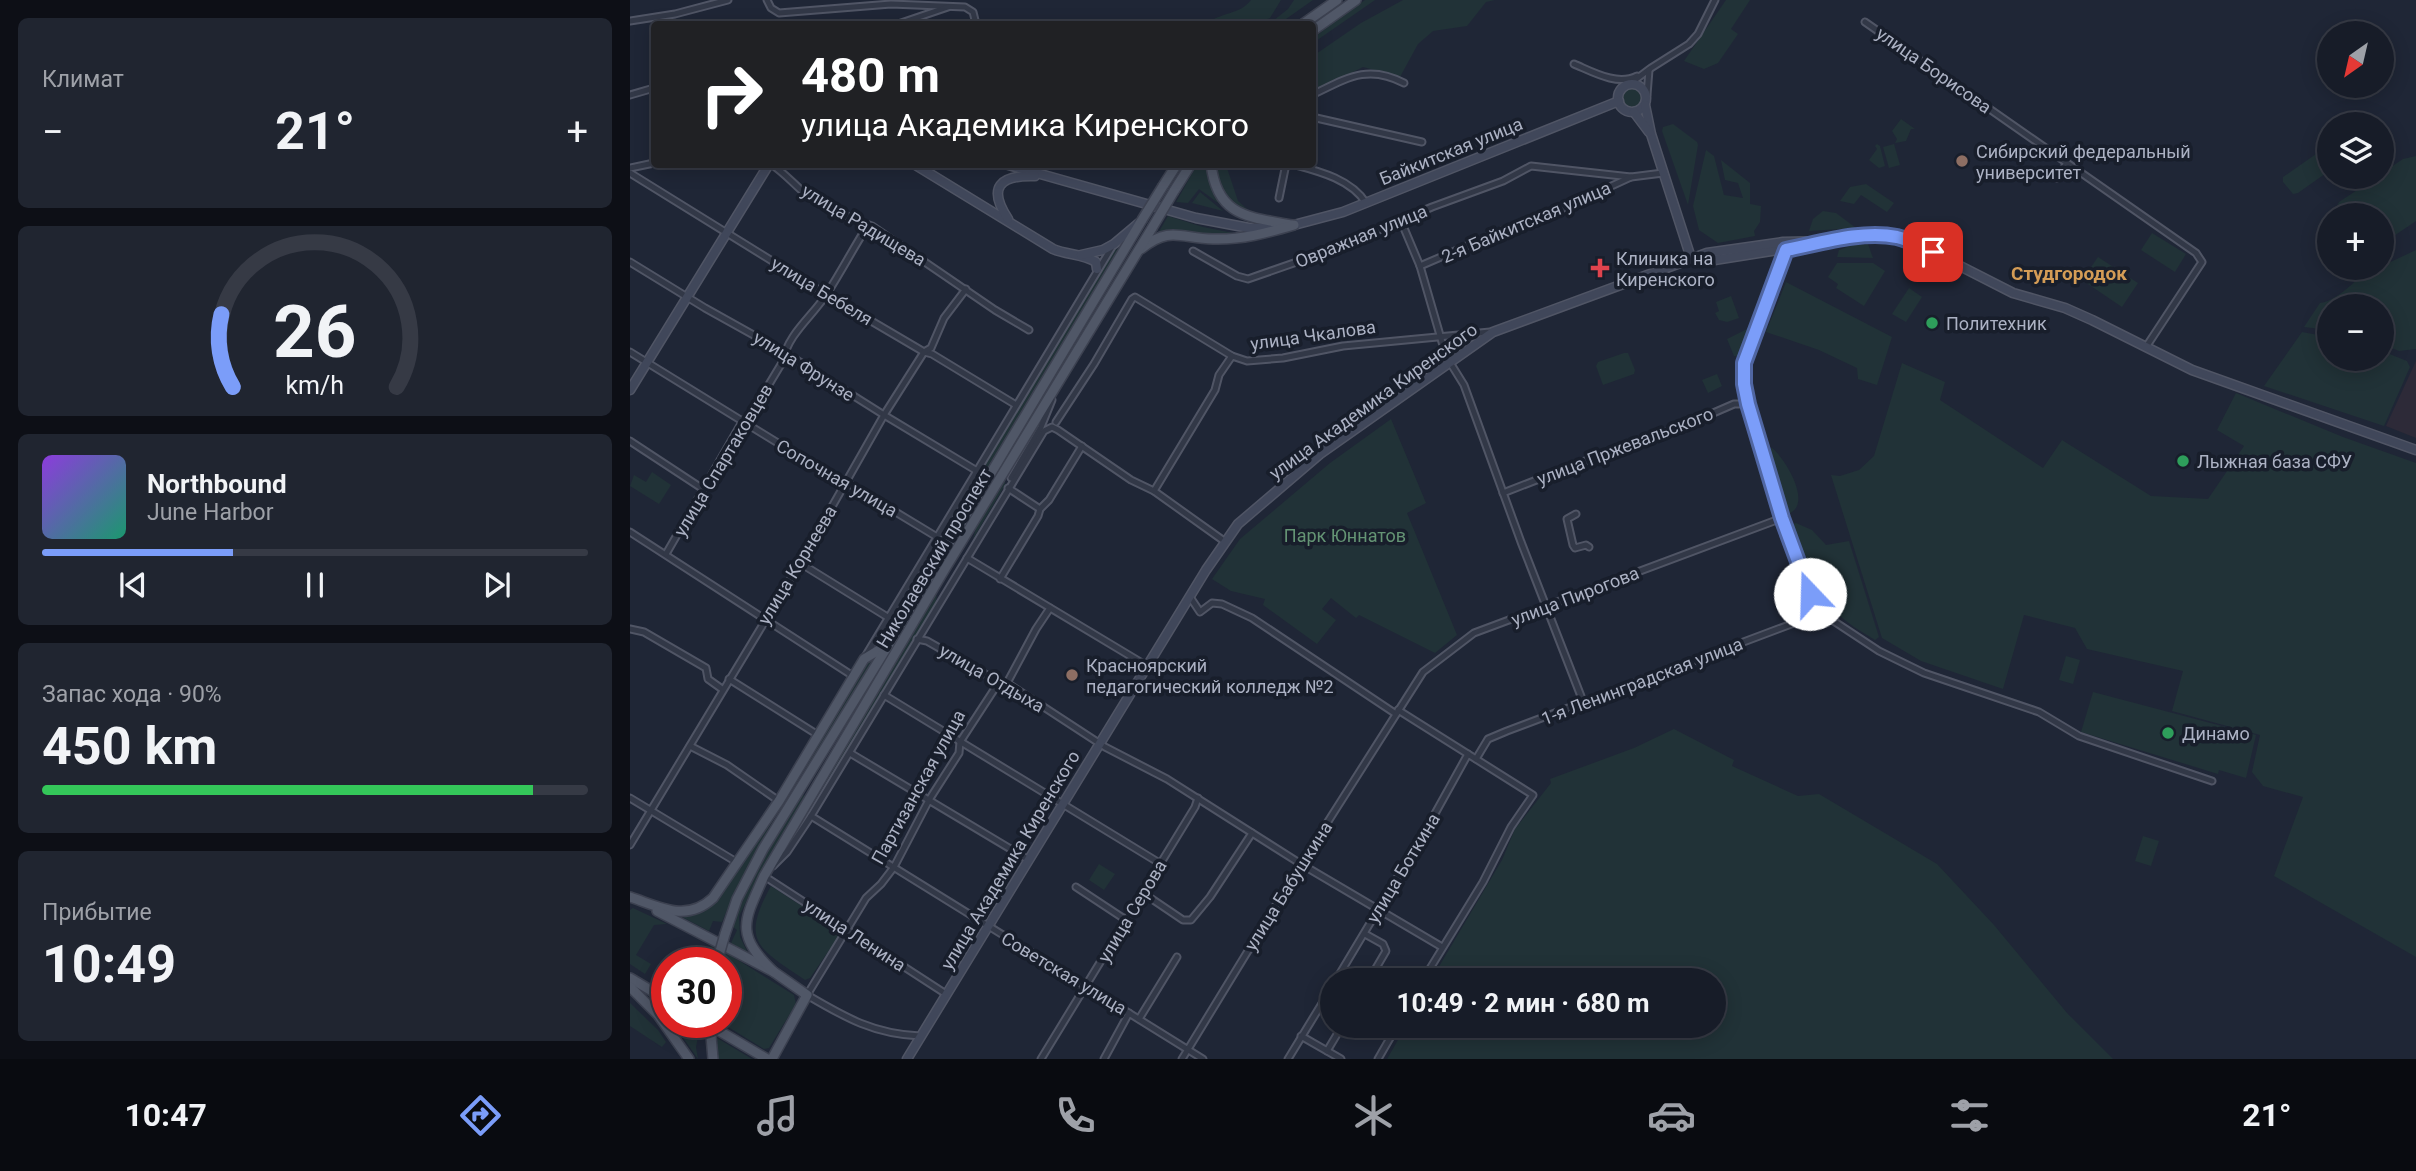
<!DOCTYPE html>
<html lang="ru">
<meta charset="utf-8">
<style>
body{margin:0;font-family:Roboto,sans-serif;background:#202530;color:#f1f3f6;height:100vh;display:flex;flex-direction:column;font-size:26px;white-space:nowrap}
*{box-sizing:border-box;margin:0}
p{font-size:23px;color:#9ea1a8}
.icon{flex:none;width:38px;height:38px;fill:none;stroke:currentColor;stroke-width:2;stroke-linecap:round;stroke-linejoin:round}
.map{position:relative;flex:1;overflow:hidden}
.drawer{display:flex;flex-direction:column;gap:18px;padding:18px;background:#0d0f16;width:630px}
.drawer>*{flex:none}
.hud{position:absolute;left:21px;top:21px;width:665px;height:147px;border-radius:7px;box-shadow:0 4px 18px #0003,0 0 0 2px #363a45;background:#202124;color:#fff;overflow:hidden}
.needle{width:46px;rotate:214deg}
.buttons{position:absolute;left:1687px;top:21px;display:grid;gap:14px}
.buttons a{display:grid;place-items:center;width:77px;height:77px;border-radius:50%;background:#171c28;box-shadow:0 4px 18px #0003,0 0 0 2px #363a45;font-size:35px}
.speed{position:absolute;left:21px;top:947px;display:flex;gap:14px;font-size:35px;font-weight:700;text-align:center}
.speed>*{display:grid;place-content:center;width:91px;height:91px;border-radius:50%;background:#171c28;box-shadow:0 4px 18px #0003,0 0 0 2px #363a45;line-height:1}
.speed .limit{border:10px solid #d22;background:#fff;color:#111}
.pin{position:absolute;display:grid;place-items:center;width:60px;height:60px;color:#fff;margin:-30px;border-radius:14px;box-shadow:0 4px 10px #0006}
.me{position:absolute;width:77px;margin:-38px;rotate:339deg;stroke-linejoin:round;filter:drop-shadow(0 0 5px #0008)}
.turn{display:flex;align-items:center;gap:24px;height:147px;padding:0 35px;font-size:32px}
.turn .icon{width:91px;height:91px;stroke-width:2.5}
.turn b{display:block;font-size:49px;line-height:60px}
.big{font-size:52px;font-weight:700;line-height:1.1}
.drawer .widget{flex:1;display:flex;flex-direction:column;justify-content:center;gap:10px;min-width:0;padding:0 24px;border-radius:10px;background:#202530}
.drawer .dial{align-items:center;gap:0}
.dial svg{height:182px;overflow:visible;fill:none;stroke:#363a45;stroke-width:7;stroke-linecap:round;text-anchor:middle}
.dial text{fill:#f1f3f6;stroke:none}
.song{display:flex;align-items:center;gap:21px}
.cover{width:84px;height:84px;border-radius:10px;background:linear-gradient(135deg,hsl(270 70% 55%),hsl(160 70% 35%))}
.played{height:7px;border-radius:4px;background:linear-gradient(90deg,#7b9df9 35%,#363a45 35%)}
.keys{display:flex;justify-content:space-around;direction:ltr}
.heat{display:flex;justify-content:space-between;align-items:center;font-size:38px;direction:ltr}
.charge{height:10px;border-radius:5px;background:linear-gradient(90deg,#34c759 90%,#363a45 0)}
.trip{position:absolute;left:690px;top:968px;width:406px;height:70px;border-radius:35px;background:#171c28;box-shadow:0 4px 18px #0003,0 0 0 2px #363a45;font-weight:700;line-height:70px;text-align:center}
.menu{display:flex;height:112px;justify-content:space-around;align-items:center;background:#090b10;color:#9ea1a8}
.menu .icon{width:49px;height:49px}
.menu .current{color:#7b9df9}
.menu b{font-size:32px;color:#f1f3f6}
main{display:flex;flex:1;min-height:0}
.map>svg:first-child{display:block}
.medical{fill:#2d2a38}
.green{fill:#213237}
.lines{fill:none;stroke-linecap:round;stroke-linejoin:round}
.minor-casing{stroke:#505565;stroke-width:9}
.secondary-casing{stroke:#505565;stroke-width:11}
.primary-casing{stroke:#3c4150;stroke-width:12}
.minor{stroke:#323847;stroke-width:5}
.secondary{stroke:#40475a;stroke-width:8}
.primary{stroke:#505767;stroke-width:9}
.primary-bridge-casing{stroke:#3c4150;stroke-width:12;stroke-linecap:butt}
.primary-bridge{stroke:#505767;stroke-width:9}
.route-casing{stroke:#5066a2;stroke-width:18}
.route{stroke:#7b9df9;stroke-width:12}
.education-dot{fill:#8d6e63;stroke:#181e2b;stroke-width:2.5}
.health-dot{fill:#e0444e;stroke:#181e2b;stroke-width:2.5}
.leisure-dot{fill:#2e9e5b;stroke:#181e2b;stroke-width:2.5}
.labels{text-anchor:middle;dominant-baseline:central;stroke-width:7;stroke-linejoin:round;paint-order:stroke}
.street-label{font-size:18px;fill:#acb2c4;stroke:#181e2b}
.poi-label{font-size:18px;fill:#acb2c4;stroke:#181e2b;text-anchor:start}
.park-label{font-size:18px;fill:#649474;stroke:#181e2b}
.neighbourhood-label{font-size:19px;font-weight:bold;fill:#d49c56;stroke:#181e2b}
</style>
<main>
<section class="drawer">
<div class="widget"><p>Климат</p>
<div class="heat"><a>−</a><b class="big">21°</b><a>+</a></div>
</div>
<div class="widget dial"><svg viewBox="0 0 100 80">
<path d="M14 69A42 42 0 1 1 86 69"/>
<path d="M14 69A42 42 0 0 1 9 37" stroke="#7b9df9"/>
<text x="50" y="56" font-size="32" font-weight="700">26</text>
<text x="50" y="72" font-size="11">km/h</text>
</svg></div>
<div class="widget">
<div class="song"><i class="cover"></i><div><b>Northbound</b><p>June Harbor</p></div></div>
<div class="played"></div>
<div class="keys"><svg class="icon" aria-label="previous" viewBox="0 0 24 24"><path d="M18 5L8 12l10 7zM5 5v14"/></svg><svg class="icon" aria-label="pause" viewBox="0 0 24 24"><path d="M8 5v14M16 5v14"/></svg><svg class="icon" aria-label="next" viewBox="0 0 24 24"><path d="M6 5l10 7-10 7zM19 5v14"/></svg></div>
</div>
<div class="widget"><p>Запас хода · 90%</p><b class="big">450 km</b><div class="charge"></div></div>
<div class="widget"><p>Прибытие</p><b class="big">10:49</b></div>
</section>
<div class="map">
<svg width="1786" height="1059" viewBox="0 0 1786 1059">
<rect width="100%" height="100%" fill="#1f2636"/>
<polygon class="medical" points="1786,361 1786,438 1756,426"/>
<g class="green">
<path d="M621 0H651L640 18 624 24H577C590 12 610 15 621 0Z"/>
<polygon points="664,0 683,0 649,24 639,24 658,9"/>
<polygon points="735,0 745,0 683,43 683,38"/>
<polygon points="773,0 865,0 856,2 837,26 803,31 788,44 770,77 733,67 683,92 683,56 731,23"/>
<polygon points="1096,0 1120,0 1101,29 1108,34 1088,63 1074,69 1054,61"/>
<circle cx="1003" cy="97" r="11"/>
<polygon points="1271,119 1285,129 1281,129 1276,141 1265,143 1267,139 1262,131"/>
<polygon points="1043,124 1067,142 1068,145 1058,205 1032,131 1033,127"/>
<polygon points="1247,144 1250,146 1255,166 1249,168 1239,160 1247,149 1245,146"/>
<polygon points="1264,144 1270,165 1259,168 1253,147"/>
<polygon points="1076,150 1084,156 1094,195 1113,198 1108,183 1095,180 1091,160 1120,183 1120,204 1131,206 1130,222 1124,231 1125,236 1088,243 1069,230 1063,206"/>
<path d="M1686 154C1693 155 1699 164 1699 171L1668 193 1663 194 1653 182V177Z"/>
<polygon points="1786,156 1786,221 1752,244 1752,215 1702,215 1709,202 1747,177 1752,177 1752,173 1773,159"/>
<polygon points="567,165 578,165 594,207 602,213 569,189 558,203 546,202"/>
<polygon points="585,165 596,165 608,201 617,209 616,212 595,198"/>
<polygon points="1236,184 1264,203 1257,212 1231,195 1224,204 1210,201 1220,187"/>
<polygon points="570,192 593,211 562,203"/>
<polygon points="1193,211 1206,213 1226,228 1179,231 1183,219"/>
<polygon points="538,216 573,227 613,235 586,237 541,230 527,235"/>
<polygon points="1522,233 1556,254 1545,272 1511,250"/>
<polygon points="1238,244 1243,258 1207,257 1209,250 1223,245"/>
<polygon points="489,248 251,645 245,648 484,251"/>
<path d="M1786 250V349L1769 351 1752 344V306H1699V330L1674 327 1690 303C1713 300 1729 270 1752 268V266Z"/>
<polygon points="1468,257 1508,283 1492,307 1452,280"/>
<polygon points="1207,263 1243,263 1255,271 1234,306 1206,288 1208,284 1198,277"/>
<polygon points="1156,282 1262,337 1247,385 1228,379 1227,368 1189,350 1136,332"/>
<polygon points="1279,288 1292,297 1276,322 1262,314"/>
<polygon points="1101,296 1109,318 1097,322 1089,320 1085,313 1089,311 1086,302"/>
<polygon points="1117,329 1121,331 1121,336 1113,357 1104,356 1097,339"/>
<polygon points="1672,332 1699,337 1699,359 1752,359 1752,351 1777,361 1780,367 1754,426 1634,386"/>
<polygon points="994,353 998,353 1005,370 1004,374 973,385 966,366 968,362"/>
<polygon points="1272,363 1315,382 1310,400 1413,468 1432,440 1521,496 1578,499 1614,446 1587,430 1606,393 1713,437 1786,463 1786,957 1644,876 1673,797 1633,786 1622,772 1630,735 1542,711 1553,671 1457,649 1445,628 1394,615 1373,689 1291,661 1252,638 1201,475 1210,476 1229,470 1244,456"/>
<polygon points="1087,374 1092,386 1078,393 1072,380"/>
<polygon points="761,419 796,503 777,513 827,635 805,653 729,615 726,618 701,598 692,609 706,620 687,644 633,605 635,599 601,591 582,579 610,539 700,463"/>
<path d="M1142 448C1155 458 1182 503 1160 513L1137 450Z"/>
<polygon points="22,472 41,485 29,504 0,486 4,475 16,482"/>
<polygon points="375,479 375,485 343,539 346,528"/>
<polygon points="1166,523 1182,530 1196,545 1219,541 1249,637 1245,640 1224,627 1194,604 1162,525"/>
<polygon points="307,591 306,602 177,816 162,837"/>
<polygon points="249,654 169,784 179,759 236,664"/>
<polygon points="1436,656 1450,660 1443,684 1429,680"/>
<polygon points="1463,692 1626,735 1616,778 1589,770 1588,774 1451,732"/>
<polygon points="1044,729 1104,760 1102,766 1168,796 1189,794 1307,864 1364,925 1437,1013 1483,1059 757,1059 776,1026 1083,1026 1083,980 801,980 872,860 885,829 921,783 920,779 1004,748"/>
<polygon points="161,787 107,887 92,922 83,921 79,931 52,917 74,912 92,893"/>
<polygon points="172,794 175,796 129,876 109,916 110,937 118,953 101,943 107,930 102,926 120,879"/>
<polygon points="1513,836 1529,841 1521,866 1505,861"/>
<polygon points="469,864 485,874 474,890 459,880"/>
<path d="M141 886 209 930V936L180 978 175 980C128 948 110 942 141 886Z"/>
<polygon points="3,908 37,924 24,925 6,955 21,964 15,974 0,964 0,910"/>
<polygon points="84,945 164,995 166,1004 139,1048 134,1049 90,1022 96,1022 96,962 70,962 79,947"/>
<polygon points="0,1003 28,1030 36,1042 32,1047 0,1026"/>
<polygon points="42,1022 60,1022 74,1031 75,1036 68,1037 66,1047 68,1059"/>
<polygon points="87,1038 122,1059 88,1059"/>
</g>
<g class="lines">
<g class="minor-casing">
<g id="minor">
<polyline points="137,0 141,8 149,13 261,4 335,7 343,12 346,24"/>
<polyline points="0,21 45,14 98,0"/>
<polyline points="1235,22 1566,253 1572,262 1516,347"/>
<polyline points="268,24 318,7"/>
<path d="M944 64C963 72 987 86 1007 76"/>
<polyline points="1001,83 1021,68 1059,44 1068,34 1085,0"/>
<polyline points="0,95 24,88"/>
<polyline points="1017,95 1019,70"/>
<path d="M682 99 684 94C717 78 738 64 774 83"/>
<polyline points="682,117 792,142"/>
<path d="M141 164C153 172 161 181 171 190 185 201 225 221 242 226L365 310 399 330"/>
<path d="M662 164C688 171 721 179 736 203"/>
<polyline points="0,168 24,163"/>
<polyline points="0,173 197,295 294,352 302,354 386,405"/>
<polyline points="1427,178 1437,163"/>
<polyline points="649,198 656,164"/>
<polyline points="771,221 790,266 816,356 834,385 891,542 954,704"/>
<polyline points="1156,250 1114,363 1114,384 1118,404 1152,518 1188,614 1202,620 1249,651 1294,673 1409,712 1449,736 1582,781"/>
<polyline points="563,251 607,276 618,279 704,249 802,207 873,181 901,166 1001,177 1033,173"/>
<polyline points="0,262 75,308 154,352 254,415 347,471"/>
<polyline points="790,266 876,229 899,224 1001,177"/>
<polyline points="0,352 208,480 216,482 307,537"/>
<polyline points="426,422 464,364 502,299 505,297 602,356 617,361 653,358 713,346 860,332"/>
<polyline points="0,441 73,489"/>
<polyline points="381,478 411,427 422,400"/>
<polyline points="378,488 410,509"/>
<polyline points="524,491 585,390 589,375 602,356"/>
<polyline points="873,493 1009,440 1051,427 1104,404 1118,404"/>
<polyline points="946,514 937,519 943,545 945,548 956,545 959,547"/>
<polyline points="0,532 223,676"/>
<path d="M36 554 112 422 123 411 153 361C157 334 185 314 198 292 212 270 224 247 238 225"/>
<polyline points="337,558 517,666"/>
<polyline points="170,563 259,618"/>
<polyline points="370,579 408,516 410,509 419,500 452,446"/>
<polyline points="560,597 570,612 582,603 592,604 622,618 766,714"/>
<polyline points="0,629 14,632 76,668 78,679 92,689"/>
<polyline points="287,639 297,641 369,682 377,683 475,747 537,779 671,864 812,947"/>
<polyline points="236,655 482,247"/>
<polyline points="99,679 188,735"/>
<polyline points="254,695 531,864"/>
<polyline points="768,710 903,795 881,827 853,882 793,980"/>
<polyline points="60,746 97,765 149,801"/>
<polyline points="220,753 399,860"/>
<polyline points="846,759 858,739 877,731 1188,614"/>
<polyline points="0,798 108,863"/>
<polyline points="181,816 573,1059"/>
<polyline points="0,845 170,563 254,415 294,352 301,348 314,318 336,289"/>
<polyline points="143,866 157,852 181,816 414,431 422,427 428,430 501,480 524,491 594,541"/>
<polyline points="134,876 316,994"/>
<polyline points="446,887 496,920"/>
<polyline points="513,893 553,920 561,920 580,897 622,833"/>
<polyline points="735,934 753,944 756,951 739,980"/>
<polyline points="706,980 797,828 838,754"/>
<polyline points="509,1019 547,957"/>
<path d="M290 1036C244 1034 216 1018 177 995L236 898 251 884 264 867 299 800 329 753 330 742 369 682 377 683 406 629 420 608"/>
<polyline points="671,1036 711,1059"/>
<polyline points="697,1051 712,1026"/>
<polyline points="411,1059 565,807 568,798"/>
<polyline points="474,1059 499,1013"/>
<polyline points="552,1059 671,864 793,672 844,633 1152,518"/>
<polyline points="658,1059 702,987"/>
<polyline points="748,1059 767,1026"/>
</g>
</g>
<g class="secondary-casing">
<g id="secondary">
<circle cx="1002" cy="98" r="14"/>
<polyline points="1015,105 1021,134 1061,258"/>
<polyline points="1004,112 1019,132"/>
<path d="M284 164 423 249C437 255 453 254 466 262L467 269"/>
<polyline points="375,164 566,218 619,228 644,228"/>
<path d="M378 219C357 187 370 175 405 176"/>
<polyline points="660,226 713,212 989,101"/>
<path d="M1199 241C1226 236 1254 233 1281 241L1383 293 1435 308 1462 320 1562 370 1786 450"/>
<polyline points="451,255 473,250 484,244 509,223"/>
<polyline points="1064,258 1078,261 1179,245"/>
<polyline points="0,390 139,164"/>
<polyline points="277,1059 576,570 608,524 690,454 863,332 1077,253 1153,242 1202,241"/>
</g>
</g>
<g class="primary-casing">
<g id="primary">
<polyline points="673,24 707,0"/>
<polyline points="682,31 726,0"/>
<path d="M581 164C587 217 619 217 662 225"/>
<polyline points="533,186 547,164"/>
<polyline points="544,191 561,164"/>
<path d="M511 249C540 225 552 239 583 239 611 240 637 233 664 225"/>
<path d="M0 897C30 907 56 923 83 898L149 801 234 659 257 645"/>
<polyline points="27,911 144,972 177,995 142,1059"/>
<polyline points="95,934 107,899 133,849 259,644 512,220"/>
<path d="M144 972C104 934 114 921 134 876L313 572 522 228"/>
<polyline points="0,978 37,1000"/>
<polyline points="0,987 28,1015 59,1059"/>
<polyline points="74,1022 137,1059"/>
<polyline points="81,1036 83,1059"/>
</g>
</g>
<use href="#minor" class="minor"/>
<use href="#secondary" class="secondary"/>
<use href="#primary" class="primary"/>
<g class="primary-bridge-casing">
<g id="primary-bridge">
<polyline points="512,220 533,186"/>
<polyline points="522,228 544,191"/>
<polyline points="87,962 95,934"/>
<polyline points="81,1036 81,1022"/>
</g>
</g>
<use href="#primary-bridge" class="primary-bridge"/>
</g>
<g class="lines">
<g class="route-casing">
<path id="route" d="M1180 594 1152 518 1118 404 1114 384V363L1156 250C1191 243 1232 230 1267 237 1280 240 1292 247 1303 252"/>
</g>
<use href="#route" class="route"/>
</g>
<g class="education-dot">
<circle cx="1332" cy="161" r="7"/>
<circle cx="442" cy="675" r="7"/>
</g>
<path class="health-dot" d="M966.5 257.5h7v7h7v7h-7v7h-7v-7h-7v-7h7z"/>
<g class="leisure-dot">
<circle cx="1302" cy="323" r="7"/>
<circle cx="1553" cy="461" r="7"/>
<circle cx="1538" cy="733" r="7"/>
</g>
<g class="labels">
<g class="street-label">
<text transform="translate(1304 70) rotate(35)">улица Борисова</text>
<text transform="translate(821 151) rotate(-22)">Байкитская улица</text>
<text transform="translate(896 222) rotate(-23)">2-я Байкитская улица</text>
<text transform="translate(234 225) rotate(31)">улица Радищева</text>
<text transform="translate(731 236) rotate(-22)">Овражная улица</text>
<text transform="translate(192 291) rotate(31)">улица Бебеля</text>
<text transform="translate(683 335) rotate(-8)">улица Чкалова</text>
<text transform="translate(174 366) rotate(32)">улица Фрунзе</text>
<text transform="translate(743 401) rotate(-36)">улица Академика Киренского</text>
<text transform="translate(995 446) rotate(-21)">улица Пржевальского</text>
<text transform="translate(93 460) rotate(-59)">улица Спартаковцев</text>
<text transform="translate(207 478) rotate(30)">Сопочная улица</text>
<text transform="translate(304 558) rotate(-59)">Николаевский проспект</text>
<text transform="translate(167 565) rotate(-59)">улица Корнеева</text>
<text transform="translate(945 596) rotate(-21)">улица Пирогова</text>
<text transform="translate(362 678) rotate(30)">улица Отдыха</text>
<text transform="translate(1012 681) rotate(-21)">1-я Ленинградская улица</text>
<text transform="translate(288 787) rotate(-61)">Партизанская улица</text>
<text transform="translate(380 860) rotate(-59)">улица Академика Киренского</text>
<text transform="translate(773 868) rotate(-59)">улица Боткина</text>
<text transform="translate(658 886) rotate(-58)">улица Бабушкина</text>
<text transform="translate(502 911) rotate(-59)">улица Серова</text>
<text transform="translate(225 935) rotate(33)">улица Ленина</text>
<text transform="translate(434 973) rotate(31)">Советская улица</text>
</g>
<g class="poi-label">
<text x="1346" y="151">Сибирский федеральный<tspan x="1346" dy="21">университет</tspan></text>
<text x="986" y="258">Клиника на<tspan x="986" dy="21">Киренского</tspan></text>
<text x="1316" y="323">Политехник</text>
<text x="1567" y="461">Лыжная база СФУ</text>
<text x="456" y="665">Красноярский<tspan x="456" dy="21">педагогический колледж №2</tspan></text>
<text x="1552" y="733">Динамо</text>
</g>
<g class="park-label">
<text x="715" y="535">Парк Юннатов</text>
</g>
<g class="neighbourhood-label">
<text x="1439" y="273">Студгородок</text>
</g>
</g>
</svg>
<div class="buttons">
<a><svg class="needle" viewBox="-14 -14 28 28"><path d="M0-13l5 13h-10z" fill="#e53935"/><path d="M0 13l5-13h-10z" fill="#9ea1a8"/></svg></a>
<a><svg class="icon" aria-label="layers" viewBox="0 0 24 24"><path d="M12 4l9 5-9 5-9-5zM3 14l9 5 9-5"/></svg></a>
<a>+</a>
<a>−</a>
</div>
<div class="speed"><div class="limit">30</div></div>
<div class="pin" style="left:1303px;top:252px;background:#d93025"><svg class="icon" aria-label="arrive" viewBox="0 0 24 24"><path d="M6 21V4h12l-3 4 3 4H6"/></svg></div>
<svg class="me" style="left:1180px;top:594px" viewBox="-20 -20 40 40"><circle r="19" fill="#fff"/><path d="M0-13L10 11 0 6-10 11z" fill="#7b9df9"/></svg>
<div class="trip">10:49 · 2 мин · 680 m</div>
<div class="hud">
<div class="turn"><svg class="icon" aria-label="right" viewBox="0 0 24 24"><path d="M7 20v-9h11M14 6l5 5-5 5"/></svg><div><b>480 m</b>улица Академика Киренского</div></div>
</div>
</div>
</main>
<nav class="menu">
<b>10:47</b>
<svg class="icon current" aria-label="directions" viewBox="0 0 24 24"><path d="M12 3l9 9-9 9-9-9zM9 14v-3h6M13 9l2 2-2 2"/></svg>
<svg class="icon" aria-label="music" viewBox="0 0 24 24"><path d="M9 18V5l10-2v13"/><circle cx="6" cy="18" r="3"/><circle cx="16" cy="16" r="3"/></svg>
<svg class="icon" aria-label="phone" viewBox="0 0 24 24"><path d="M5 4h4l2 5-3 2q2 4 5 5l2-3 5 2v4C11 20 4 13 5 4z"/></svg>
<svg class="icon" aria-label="climate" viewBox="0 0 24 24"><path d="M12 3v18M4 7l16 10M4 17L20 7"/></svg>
<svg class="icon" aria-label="car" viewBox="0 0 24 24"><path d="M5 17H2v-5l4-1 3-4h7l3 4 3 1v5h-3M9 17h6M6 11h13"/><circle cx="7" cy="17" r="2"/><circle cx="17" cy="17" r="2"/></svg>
<svg class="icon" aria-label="filters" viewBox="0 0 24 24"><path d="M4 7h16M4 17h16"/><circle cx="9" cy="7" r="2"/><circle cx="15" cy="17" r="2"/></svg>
<b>21°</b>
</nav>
